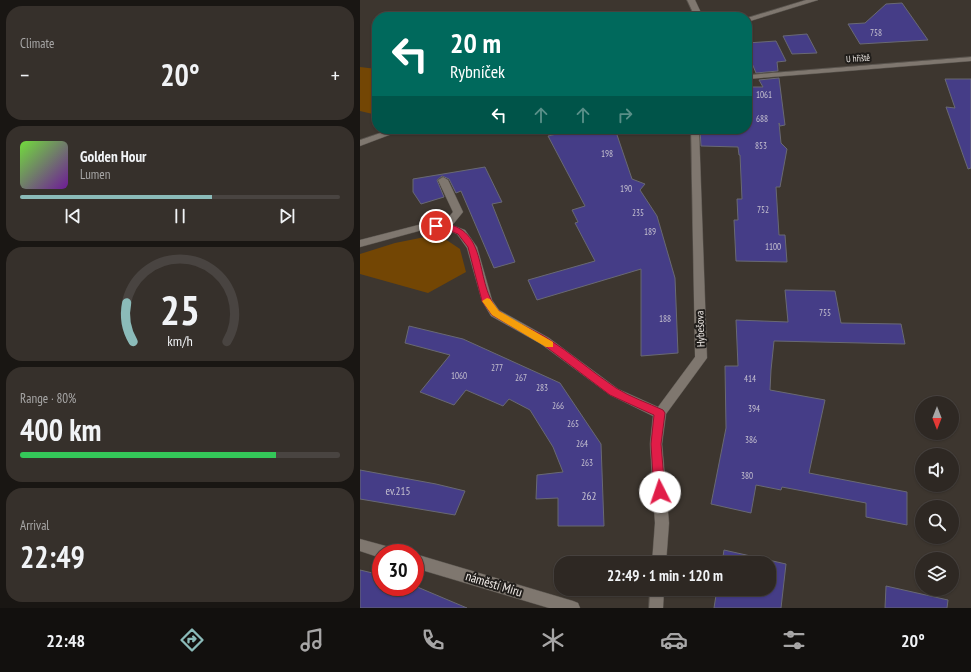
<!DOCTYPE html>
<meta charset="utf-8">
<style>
body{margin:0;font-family:"PT Sans Narrow",sans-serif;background:#36302b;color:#f1f3f6;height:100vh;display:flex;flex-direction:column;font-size:15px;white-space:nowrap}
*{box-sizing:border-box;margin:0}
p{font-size:13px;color:#a7a6a6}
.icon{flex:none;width:22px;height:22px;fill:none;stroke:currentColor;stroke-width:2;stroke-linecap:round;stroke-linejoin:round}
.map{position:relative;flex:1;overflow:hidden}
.details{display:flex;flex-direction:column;gap:6px;padding:6px;background:#191613;width:360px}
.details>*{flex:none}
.top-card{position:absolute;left:12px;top:12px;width:380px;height:122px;border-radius:16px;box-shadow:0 1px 3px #0004,0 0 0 1px #494441;background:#00695c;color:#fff;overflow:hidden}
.needle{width:26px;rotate:180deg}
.controls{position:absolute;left:555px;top:396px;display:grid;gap:8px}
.controls a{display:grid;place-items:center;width:44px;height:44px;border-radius:50%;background:#2e2823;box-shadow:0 1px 3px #0004,0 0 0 1px #494441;font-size:20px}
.speed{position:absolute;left:12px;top:544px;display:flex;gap:8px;font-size:20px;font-weight:700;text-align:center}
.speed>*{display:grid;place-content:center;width:52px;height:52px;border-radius:50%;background:#2e2823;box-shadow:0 1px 3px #0004,0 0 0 1px #494441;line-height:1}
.speed .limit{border:6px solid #d22;background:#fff;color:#111}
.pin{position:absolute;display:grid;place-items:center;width:34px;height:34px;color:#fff;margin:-17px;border:2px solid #fff;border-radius:50%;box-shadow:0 1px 4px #0007}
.me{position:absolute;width:44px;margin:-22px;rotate:356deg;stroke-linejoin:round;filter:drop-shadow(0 0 3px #0008)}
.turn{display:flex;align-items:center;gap:14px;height:84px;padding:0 12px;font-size:18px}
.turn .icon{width:52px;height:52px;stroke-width:2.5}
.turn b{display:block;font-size:28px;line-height:34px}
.lanes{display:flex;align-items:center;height:38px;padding:0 12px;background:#0003;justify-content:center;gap:20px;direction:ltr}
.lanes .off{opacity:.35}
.big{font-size:30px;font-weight:700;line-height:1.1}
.details .tile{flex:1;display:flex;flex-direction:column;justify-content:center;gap:6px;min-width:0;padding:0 14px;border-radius:16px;background:#36302b}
.details .dial{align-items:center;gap:0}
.dial svg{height:104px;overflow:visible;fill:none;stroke:#494441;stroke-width:7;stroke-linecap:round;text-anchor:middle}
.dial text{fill:#f1f3f6;stroke:none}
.song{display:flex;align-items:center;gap:12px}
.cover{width:48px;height:48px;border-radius:6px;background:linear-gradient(135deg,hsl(100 70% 55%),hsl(280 70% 35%))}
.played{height:4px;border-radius:2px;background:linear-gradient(90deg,#8bbbb9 60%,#494441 60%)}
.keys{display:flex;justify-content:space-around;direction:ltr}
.heat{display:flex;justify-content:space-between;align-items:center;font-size:22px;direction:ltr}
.charge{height:6px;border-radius:3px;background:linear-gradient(90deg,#34c759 80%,#494441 0)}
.trip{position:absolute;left:194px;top:556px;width:222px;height:40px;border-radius:16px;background:#2e2823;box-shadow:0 1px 3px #0004,0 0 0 1px #494441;font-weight:700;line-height:40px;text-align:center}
.dock{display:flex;height:64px;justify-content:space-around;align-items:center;background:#12100e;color:#a7a6a6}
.dock .icon{width:28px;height:28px}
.dock .active{color:#8bbbb9}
.dock b{font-size:18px;color:#f1f3f6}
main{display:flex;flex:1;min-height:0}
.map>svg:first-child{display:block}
.green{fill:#734604}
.building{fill:#453d87;stroke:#696973}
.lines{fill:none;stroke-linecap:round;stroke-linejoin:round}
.service-casing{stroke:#58534d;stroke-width:1}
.minor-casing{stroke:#58534d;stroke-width:1}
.service{fill:#7f776f;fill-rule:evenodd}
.minor{fill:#7f776f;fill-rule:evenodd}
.route{fill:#e11d48;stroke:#92132f}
.slow{fill:#f59e0b}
.labels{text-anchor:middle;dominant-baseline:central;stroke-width:4;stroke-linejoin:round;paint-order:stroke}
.number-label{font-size:9px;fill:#c5c0cf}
.far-street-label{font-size:9px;fill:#f0ebe7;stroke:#211e1b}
.street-label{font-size:11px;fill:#f0ebe7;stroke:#211e1b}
.near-number-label{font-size:11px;fill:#c5c0cf}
.near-street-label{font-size:13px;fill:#f0ebe7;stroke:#211e1b}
</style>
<main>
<section class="details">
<div class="tile"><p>Climate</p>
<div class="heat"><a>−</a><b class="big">20°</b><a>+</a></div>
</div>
<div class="tile">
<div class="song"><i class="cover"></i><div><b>Golden Hour</b><p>Lumen</p></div></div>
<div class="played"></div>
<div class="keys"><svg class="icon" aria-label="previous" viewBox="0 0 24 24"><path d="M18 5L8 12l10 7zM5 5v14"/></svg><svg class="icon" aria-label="pause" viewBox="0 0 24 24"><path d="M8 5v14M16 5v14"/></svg><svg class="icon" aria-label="next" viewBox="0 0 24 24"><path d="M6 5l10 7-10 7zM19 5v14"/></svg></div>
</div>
<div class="tile dial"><svg viewBox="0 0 100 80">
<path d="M14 69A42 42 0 1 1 86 69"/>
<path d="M14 69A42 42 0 0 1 9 39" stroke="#8bbbb9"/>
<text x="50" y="56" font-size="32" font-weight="700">25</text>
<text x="50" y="72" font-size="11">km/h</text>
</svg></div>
<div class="tile"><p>Range · 80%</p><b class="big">400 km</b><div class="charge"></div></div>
<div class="tile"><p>Arrival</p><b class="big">22:49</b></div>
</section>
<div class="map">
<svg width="611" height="608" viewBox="0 0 611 608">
<rect width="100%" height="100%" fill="#3d362f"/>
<g class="green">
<polygon points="0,67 17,69 17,115 0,111"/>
<polygon points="70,236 85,239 100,249 106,272 68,293 0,274 0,254 35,243"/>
</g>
<g class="building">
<polygon points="542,3 568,40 500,44 488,24 505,23 526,4"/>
<polygon points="447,34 457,53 432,54 423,36"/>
<polygon points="416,41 426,61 417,62 418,71 396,73 387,51 387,43"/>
<polygon points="419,78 425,125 420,126 419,123 421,143 427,149 420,187 416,187 419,235 425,235 427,262 376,261 374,220 378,220 377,199 382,199 380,155 379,155 378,147 341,146 340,129 387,129 387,87 403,87 399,80"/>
<polygon points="585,79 611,79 611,168 608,169 586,107 595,108"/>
<polygon points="218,129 255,129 272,179 285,184 280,190 297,216 315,278 318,353 281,356 281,269 177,300 168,280 235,261 215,223 218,222 212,210 225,206 188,136"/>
<polygon points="125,167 142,202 132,204 155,262 134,268 101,191 96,193 89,179 82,176 77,180 84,197 61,204 53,192 53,179"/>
<polygon points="425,290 475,291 481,323 541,324 545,344 414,341 411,370 410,390 465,400 449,473 547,492 547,525 506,517 506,503 422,487 421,490 396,485 391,513 351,504 366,428 365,366 378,366 376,320 428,322"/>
<polygon points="49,326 103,339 200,383 241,444 244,526 198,526 198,498 176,499 177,475 203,472 193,447 170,410 149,399 143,406 106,390 94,405 60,392 90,355 45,343"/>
<polygon points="0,470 76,484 105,491 95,515 0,499"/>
<polygon points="364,550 426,564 421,608 354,608 357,589 409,589 409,563 362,563"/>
<polygon points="0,570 21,575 21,587 55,586 107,608 0,608"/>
<polygon points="526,586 588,600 587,608 525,608"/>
</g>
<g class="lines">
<g class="service-casing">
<g id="service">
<polygon points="327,0 335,0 343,17 335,17"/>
<polygon points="83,177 88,180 103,212 90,228 86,229 81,226 93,212 78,180"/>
</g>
</g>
<g class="minor-casing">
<g id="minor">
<polygon points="446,0 458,0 387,22 387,18"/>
<polygon points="611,57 611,61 387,79 387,75"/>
<polygon points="32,129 45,129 0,146 0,140"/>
<polygon points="331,129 339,129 347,358 306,414 302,444 309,523 306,563 292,563 295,523 290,444 293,416 250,395 181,344 131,316 122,301 107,248 97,234 85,229 66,229 0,247 0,240 66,223 86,223 105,230 117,247 132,300 139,310 189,338 258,389 298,407 335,357"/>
<polygon points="0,539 33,548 35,553 21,553 21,558 0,551"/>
<polygon points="55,554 213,601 218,603 220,608 189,608 55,568"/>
<polygon points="290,589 304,589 303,608 289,608"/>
</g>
</g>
<use href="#service" class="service"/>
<use href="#minor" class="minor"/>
</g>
<path class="route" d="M76 223C131 224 113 280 137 309 145 318 176 331 187 338 211 353 233 373 256 388 270 397 288 403 303 410L305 413 301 444 305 492 303 495 300 497 296 495 294 492 291 444 294 415 250 395 181 343 132 315 122 301 108 247 98 234 85 229 73 228V224Z"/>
<polygon class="slow" points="127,298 130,299 139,311 193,342 193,347 186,347 132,315 122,301"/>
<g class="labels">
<g class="number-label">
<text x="516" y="32">758</text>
<text x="404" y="94">1061</text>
<text x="402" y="118">688</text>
<text x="401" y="145">853</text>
<text x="247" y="153">198</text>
<text x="266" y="188">190</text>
<text x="403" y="209">752</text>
<text x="278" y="212">235</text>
<text x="290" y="231">189</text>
<text x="413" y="246">1100</text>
<text x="465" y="312">755</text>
<text x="305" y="318">188</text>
<text x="137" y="367">277</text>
<text x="99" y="375">1060</text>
<text x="161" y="377">267</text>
<text x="390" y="378">414</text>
<text x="182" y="387">283</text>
<text x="198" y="405">266</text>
<text x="394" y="408">394</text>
<text x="213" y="423">265</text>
<text x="391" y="439">386</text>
<text x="222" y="443">264</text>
<text x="227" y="462">263</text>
<text x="387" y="475">380</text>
</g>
<g class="far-street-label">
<text transform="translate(498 58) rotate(-4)">U hřiště</text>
</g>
<g class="street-label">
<text transform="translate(340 329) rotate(-92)">Hybešova</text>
</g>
<g class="near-number-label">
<text x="38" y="491">ev.215</text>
<text x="229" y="496">262</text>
</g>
<g class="near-street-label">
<text transform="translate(134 584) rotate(17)">náměstí Míru</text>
</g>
</g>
</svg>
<div class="controls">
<a><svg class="needle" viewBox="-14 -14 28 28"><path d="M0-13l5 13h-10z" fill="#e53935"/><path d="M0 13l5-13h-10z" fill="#a7a6a6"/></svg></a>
<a><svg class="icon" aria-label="sound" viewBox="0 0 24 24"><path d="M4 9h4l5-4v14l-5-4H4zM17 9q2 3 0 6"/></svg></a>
<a><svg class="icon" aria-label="search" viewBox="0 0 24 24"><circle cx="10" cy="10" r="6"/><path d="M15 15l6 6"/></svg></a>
<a><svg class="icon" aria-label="layers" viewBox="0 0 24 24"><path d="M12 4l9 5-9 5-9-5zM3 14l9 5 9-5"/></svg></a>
</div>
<div class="speed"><div class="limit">30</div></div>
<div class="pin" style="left:76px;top:226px;background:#d93025"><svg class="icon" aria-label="arrive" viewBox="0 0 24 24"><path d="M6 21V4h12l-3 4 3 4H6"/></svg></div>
<svg class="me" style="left:300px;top:492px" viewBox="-20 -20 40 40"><circle r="19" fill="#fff"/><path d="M0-13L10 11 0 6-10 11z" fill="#e11d48"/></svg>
<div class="trip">22:49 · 1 min · 120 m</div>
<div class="top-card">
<div class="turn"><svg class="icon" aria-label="left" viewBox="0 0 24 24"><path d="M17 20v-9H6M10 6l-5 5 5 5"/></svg><div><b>20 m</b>Rybníček</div></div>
<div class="lanes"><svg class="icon" aria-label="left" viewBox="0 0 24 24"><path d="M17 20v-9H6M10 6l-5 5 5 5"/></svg><svg class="icon off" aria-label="ahead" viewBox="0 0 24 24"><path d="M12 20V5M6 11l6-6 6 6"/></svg><svg class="icon off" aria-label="ahead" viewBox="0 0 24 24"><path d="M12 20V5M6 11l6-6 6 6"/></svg><svg class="icon off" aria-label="right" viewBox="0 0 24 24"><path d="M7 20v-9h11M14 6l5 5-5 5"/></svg></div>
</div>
</div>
</main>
<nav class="dock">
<b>22:48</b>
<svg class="icon active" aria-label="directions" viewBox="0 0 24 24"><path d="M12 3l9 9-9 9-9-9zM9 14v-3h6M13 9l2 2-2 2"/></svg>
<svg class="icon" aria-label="music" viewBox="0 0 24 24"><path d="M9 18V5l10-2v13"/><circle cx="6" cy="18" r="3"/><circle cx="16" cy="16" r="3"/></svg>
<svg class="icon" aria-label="phone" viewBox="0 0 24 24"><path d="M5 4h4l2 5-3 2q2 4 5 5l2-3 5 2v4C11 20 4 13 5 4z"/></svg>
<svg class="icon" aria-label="climate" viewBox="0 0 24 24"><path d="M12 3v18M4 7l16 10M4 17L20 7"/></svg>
<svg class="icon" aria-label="car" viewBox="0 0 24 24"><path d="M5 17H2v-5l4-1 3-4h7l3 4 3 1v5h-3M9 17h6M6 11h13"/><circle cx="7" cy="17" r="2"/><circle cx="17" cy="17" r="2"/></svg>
<svg class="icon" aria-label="filters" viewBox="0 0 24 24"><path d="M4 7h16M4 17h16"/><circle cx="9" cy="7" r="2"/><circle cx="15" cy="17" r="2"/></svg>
<b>20°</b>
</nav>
